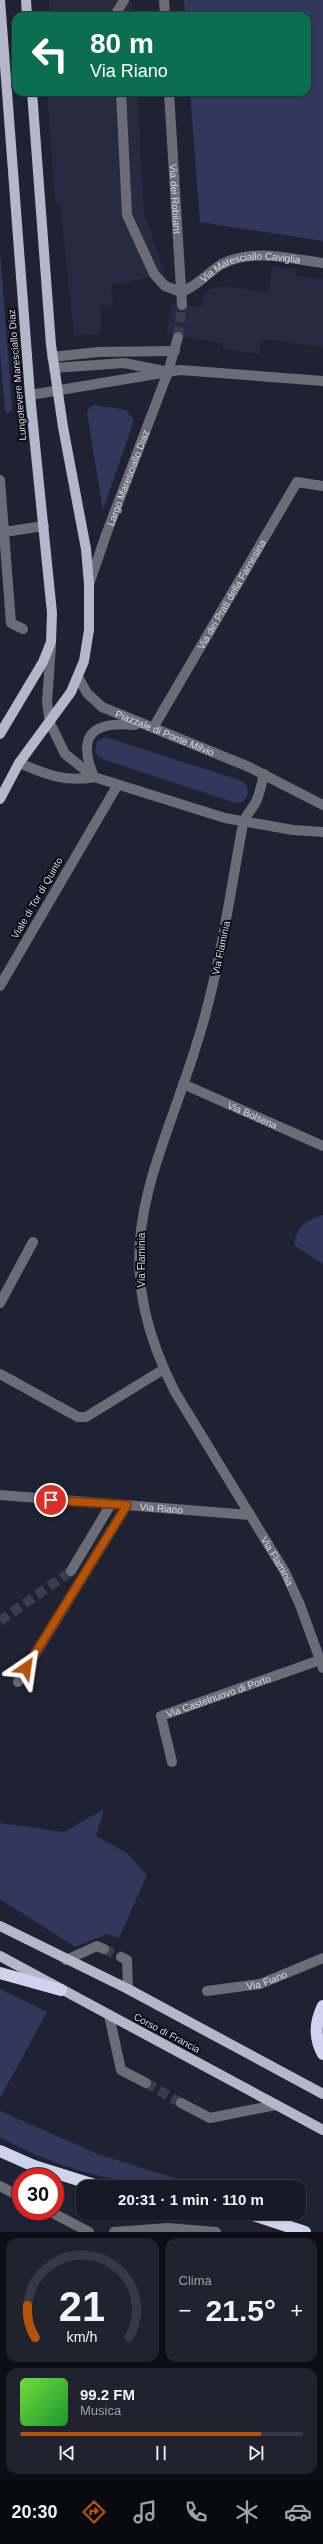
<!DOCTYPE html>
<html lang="it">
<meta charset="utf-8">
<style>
body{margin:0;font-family:Arial,sans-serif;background:#20232e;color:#f1f3f6;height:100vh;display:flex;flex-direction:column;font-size:15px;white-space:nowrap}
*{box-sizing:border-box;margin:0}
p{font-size:13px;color:#9ea1a7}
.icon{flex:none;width:22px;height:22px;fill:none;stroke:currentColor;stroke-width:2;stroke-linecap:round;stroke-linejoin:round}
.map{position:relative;height:2232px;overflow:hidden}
.sheet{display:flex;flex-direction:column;gap:6px;padding:6px;background:#0d0e15;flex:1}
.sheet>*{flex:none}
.banner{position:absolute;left:12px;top:12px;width:299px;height:84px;border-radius:12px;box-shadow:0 1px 3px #0004,0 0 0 1px #363843;background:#0b6e4f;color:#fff;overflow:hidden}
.speed{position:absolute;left:12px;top:2168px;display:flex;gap:8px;font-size:20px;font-weight:700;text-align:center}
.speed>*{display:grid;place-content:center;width:52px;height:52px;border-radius:50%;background:#171a26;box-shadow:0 1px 3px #0004,0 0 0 1px #363843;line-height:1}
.speed .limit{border:6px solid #d22;background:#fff;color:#111}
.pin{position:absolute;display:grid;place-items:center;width:34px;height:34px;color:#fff;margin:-17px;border:2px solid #fff;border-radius:50%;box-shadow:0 1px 4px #0007}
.me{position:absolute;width:44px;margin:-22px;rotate:32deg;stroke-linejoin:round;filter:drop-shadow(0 0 3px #0008)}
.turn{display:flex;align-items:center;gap:14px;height:84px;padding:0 12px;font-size:18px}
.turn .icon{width:52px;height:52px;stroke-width:2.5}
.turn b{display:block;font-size:28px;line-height:34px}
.big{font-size:30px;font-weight:700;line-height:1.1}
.sheet .card{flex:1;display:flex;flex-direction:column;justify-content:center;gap:6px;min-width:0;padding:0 14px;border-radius:12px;background:#20232e}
.sheet .dial{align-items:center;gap:0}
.dial svg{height:104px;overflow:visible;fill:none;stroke:#363843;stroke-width:7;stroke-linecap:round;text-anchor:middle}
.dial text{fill:#f1f3f6;stroke:none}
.song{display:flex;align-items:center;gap:12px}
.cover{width:48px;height:48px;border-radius:6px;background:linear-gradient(135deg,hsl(100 70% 55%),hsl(130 70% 35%))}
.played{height:4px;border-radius:2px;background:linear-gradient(90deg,#b45309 85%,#363843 85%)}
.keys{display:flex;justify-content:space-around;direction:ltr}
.heat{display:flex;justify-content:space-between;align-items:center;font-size:22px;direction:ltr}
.sheet .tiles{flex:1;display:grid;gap:6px;grid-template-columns:1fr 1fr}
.card:last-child{grid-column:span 2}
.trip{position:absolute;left:76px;top:2180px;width:230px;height:40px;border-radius:12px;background:#171a26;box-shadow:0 1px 3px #0004,0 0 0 1px #363843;font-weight:700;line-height:40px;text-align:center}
.tab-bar{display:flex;height:64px;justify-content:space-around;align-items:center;background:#090a0f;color:#9ea1a7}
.tab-bar .icon{width:28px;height:28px}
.tab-bar .active{color:#b45309}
.tab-bar b{font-size:18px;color:#f1f3f6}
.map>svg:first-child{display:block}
.built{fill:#262b42}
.green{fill:#32385b}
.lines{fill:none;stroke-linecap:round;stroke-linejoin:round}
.minor-tunnel{stroke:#3a3d4e;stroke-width:10;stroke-dasharray:10 5;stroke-linecap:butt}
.minor{stroke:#6a6d76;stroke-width:10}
.major{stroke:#b2b7ca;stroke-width:10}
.highway{stroke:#cfd4ec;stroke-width:12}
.route-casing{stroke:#753606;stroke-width:10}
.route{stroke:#b45309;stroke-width:7}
.labels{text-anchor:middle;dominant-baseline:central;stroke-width:4;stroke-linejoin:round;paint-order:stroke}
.street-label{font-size:10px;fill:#d6d9e5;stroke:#0b0c14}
</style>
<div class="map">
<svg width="323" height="2232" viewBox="0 0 323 2232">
<rect width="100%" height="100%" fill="#1f2233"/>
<g class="built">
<polygon points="49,0 132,0 133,16 49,16"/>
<polygon points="47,92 137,92 144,212 165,274 111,285 113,305 101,306 101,334 74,335 60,204 55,203"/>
<polygon points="272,266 297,269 296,276 323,279 323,347 262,339 259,354 223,349 223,343 167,335 171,304 201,307 202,298 209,290 221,286 269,292"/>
</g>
<g class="green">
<polygon points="184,0 323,0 323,241 200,222 190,92 307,92 307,16 185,16"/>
<polygon points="0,250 11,394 12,410 8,414 5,410 0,352"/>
<polygon points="94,405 126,410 134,420 103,510 87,413 89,408"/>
<polygon points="105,737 242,781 247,786 248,794 243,802 236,803 105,760 97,755 95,750 97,741"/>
<path d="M323 1215V1264L294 1245C296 1227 306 1220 323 1215Z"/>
<polygon points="104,1809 96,1836 127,1853 147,1875 119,1938 107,1934 75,1947 0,1899 0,1823 64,1832"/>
<polygon points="0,1989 47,2012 0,2098"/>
<path d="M0 2111 100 2155 197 2185C126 2188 62 2171 0 2137Z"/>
</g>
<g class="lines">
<g class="minor-tunnel">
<polyline points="178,337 182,305"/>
<polyline points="0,1621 71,1571"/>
<polyline points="104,1949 121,1957"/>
<polyline points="146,2083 181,2103"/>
</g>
<g class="minor">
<polyline points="164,0 165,16"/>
<polyline points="117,16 117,12 124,0"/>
<path id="s1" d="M121 92 127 215 154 274 165 286 181 292C198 286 207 273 222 264 252 248 291 259 323 263"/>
<path id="s2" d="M169 92 182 305"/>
<polyline points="52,357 98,352 175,351"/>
<polyline points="54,368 124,363 164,371"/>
<polyline points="30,395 180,370 323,381"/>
<polyline points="0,480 11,623 23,629"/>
<polyline points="4,532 44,526"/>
<path id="s3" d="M89 584 107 532 168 372 178 337"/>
<polyline points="51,646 47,702 50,723 65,754 94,777 225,818 293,830 323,832"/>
<path id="s4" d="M78 677 87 693 102 707 249 767 323 805"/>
<path id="s5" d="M153 728 297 482 323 486"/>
<path d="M19 763C45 774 66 783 94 777"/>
<path id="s6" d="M264 774C262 783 260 793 256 802 252 809 245 816 243 824 230 893 221 962 201 1030 160 1170 100 1244 175 1392L285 1572 300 1605 323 1668"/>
<path d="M94 777C77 736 91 721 135 725"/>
<polyline points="0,986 117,786"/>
<path id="s7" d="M183 1084 323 1146"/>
<polyline points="0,1303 33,1242"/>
<polyline points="0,1374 78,1417 86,1417 164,1369"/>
<path id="s8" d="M0 1495 250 1515"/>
<polyline points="71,1571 111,1504"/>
<polyline points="18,1682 127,1505"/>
<path id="s9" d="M172 1762 161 1716 320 1660"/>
<polyline points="121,1957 127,1960 128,1989"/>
<polyline points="66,1960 97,1946 104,1949"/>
<path id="s10" d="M207 1991 260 1984 323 1958"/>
<polyline points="109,2015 121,2070 146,2083"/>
<polyline points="181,2103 210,2118 276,2105"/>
<polyline points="0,2186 21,2197"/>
<polyline points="49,2211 89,2232"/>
<polyline points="114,2232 168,2228 216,2232"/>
</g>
<g class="major">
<polyline points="26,0 27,16"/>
<polyline points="0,734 43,662 51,642 52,613 30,395 0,0"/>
<polyline points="0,799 19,763 71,692 84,661 89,630 89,584 86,549 63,427 51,345 32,92"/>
<polyline points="0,1926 128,1989 323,2094"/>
<polyline points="0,1956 323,2130"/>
</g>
<g class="highway">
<polyline points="0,1973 61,1990"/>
<path d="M323 2006C315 2022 314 2038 323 2054"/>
<polyline points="0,2151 34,2166 101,2187"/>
<polyline points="247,2213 305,2232"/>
</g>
</g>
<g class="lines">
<g class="route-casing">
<polyline id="route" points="26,1668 127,1505 51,1500"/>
</g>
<use href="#route" class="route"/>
</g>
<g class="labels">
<g class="street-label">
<text stroke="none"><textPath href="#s2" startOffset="107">Via dei Robilant</textPath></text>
<text stroke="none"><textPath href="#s1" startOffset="298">Via Maresciallo Caviglia</textPath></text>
<text transform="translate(17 375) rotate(-95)">Lungotevere Maresciallo Diaz</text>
<text stroke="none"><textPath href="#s3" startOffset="113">Largo Maresciallo Diaz</textPath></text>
<text stroke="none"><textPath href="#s5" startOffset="155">Via dei Prati della Farnesina</textPath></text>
<text stroke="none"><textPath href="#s4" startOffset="107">Piazzale di Ponte Milvio</textPath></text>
<text transform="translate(37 898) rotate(-60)">Viale di Tor di Quinto</text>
<text transform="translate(221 948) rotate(-78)">Via Flaminia</text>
<text stroke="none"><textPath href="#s7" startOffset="76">Via Bolsena</textPath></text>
<text transform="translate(141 1260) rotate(-90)">Via Flaminia</text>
<text stroke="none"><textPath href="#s8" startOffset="162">Via Riano</textPath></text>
<text stroke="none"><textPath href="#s6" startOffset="840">Via Flaminia</textPath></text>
<text stroke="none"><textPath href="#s9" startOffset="108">Via Castelnuovo di Porto</textPath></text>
<text stroke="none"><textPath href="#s10" startOffset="61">Via Fiano</textPath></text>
<text transform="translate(167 2033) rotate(28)">Corso di Francia</text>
</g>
</g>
</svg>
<div class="speed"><div class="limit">30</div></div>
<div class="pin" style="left:51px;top:1500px;background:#d93025"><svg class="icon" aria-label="arrive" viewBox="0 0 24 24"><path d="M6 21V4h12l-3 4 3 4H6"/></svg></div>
<svg class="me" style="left:26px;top:1668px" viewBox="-20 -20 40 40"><path d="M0-17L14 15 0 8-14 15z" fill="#b45309" stroke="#fff" stroke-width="4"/></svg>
<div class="trip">20:31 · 1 min · 110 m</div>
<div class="banner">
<div class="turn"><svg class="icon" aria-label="left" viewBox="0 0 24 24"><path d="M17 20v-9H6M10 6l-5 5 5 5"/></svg><div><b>80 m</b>Via Riano</div></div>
</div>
</div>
<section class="sheet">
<div class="tiles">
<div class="card dial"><svg viewBox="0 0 100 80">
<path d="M14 69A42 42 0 1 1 86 69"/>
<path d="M14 69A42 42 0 0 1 8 44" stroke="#b45309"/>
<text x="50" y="56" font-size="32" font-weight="700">21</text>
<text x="50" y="72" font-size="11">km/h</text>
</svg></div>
<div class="card"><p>Clima</p>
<div class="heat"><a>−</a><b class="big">21.5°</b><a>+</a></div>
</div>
<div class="card">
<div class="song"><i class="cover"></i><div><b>99.2 FM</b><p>Musica</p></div></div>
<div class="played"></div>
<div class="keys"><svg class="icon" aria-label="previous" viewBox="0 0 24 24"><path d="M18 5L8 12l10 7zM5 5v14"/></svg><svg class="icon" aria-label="pause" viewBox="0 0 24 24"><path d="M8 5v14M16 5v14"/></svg><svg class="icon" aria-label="next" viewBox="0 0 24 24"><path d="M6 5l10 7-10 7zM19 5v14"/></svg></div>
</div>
</div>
</section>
<nav class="tab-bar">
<b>20:30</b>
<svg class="icon active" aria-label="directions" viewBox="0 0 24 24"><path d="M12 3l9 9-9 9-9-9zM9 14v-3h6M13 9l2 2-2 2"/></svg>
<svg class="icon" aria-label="music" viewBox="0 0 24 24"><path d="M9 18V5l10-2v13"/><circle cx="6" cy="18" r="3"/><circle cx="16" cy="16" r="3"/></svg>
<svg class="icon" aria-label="phone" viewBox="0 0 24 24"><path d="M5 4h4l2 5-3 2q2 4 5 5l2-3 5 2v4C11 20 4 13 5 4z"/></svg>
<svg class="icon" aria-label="climate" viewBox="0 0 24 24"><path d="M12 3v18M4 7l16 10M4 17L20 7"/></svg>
<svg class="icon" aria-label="car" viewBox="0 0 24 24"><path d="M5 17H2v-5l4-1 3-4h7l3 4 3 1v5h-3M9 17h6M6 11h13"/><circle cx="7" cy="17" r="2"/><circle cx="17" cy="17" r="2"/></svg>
</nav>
